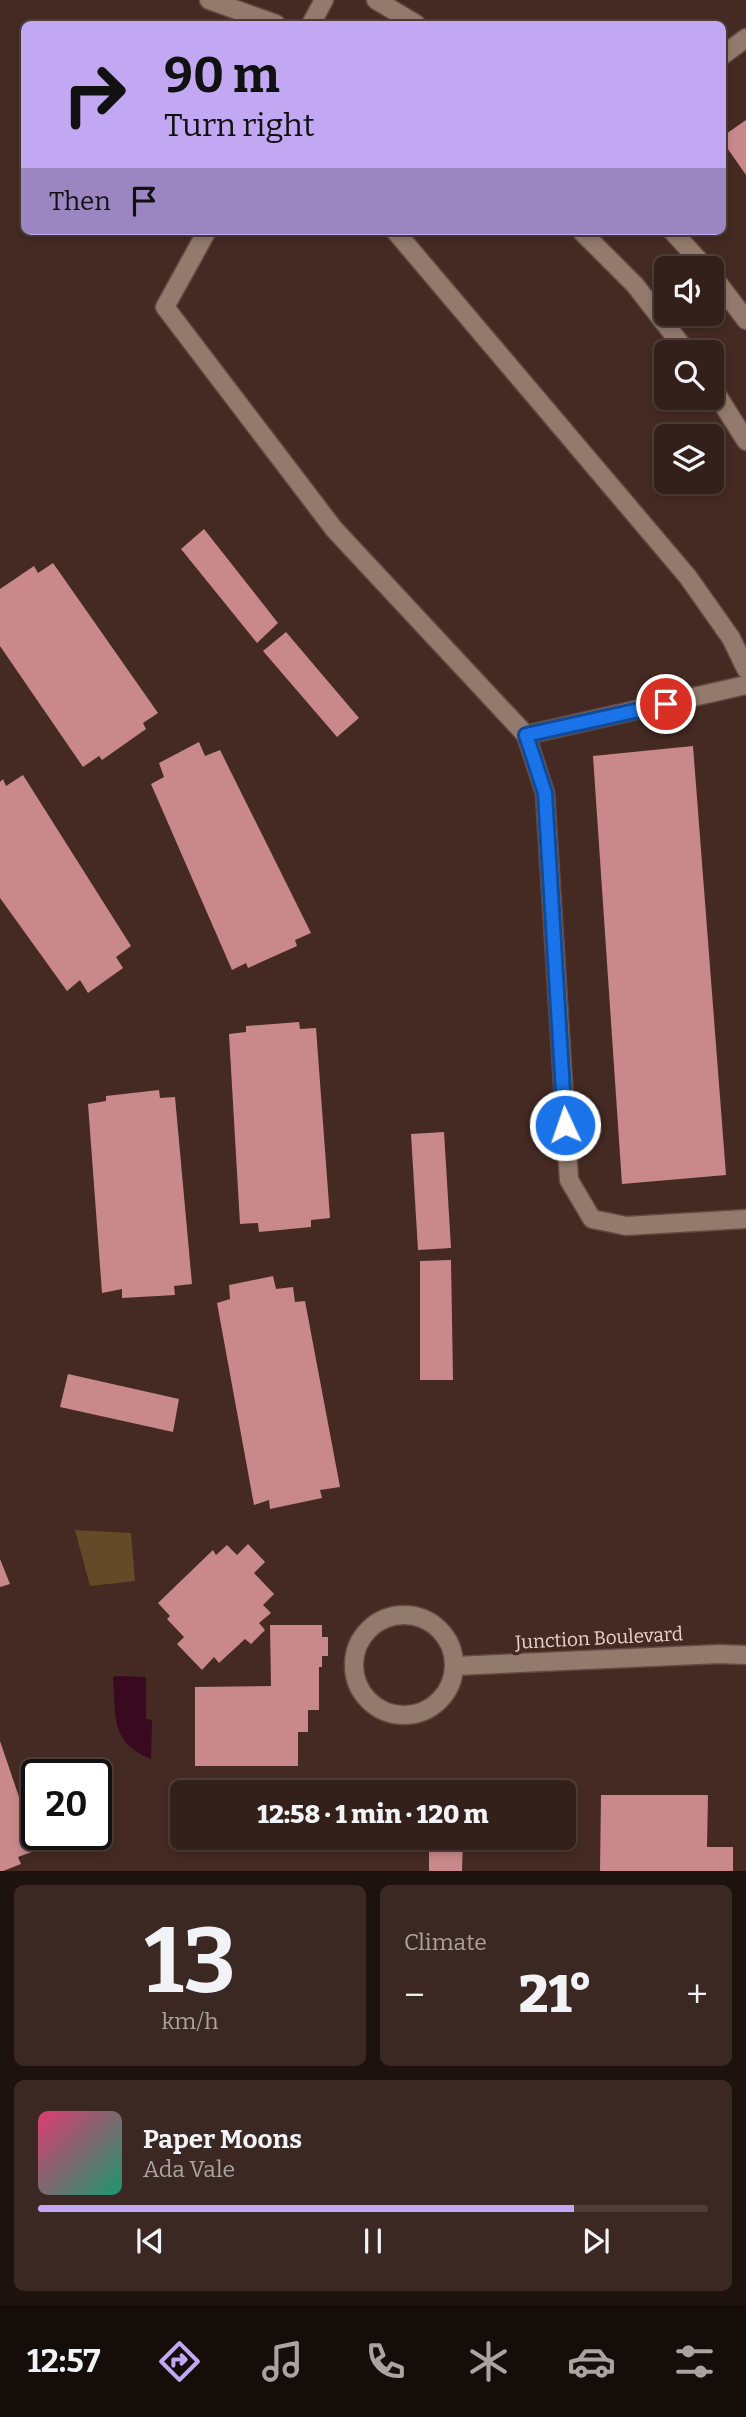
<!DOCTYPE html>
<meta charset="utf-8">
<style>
body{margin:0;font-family:Bitter,serif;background:#3c2823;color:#f1f3f6;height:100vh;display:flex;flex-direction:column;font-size:26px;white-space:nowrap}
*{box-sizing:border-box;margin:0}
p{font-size:23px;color:#a9a3a2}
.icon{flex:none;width:38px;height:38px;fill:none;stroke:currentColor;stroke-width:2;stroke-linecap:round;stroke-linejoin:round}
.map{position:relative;height:1871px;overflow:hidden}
.side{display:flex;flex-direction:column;gap:14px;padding:14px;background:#1d120e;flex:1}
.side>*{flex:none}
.hud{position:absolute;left:21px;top:21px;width:705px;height:214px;border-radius:10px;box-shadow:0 4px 10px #0003,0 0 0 2px #4e3e39;background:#c2a8f3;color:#111;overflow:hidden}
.fabs{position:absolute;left:654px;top:256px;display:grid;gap:14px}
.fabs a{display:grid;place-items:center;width:70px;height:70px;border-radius:10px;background:#34201a;box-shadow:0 4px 10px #0003,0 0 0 2px #4e3e39;font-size:35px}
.speed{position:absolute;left:21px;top:1759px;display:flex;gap:14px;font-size:35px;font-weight:700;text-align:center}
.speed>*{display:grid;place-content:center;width:91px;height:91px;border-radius:50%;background:#34201a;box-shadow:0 4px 10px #0003,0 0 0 2px #4e3e39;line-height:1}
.speed .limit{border:4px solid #111;border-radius:10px;background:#fff;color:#111}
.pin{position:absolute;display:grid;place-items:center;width:60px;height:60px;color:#fff;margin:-30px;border:4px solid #fff;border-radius:50%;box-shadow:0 2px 7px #0007}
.me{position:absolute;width:77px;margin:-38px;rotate:357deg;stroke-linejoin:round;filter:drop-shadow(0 0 5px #0008)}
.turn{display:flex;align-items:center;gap:24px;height:147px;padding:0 28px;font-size:32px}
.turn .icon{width:91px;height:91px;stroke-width:2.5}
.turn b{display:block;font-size:49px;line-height:60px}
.then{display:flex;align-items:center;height:66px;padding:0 28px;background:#0003;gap:14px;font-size:26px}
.big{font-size:52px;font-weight:800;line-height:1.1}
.side .card{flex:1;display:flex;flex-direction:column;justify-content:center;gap:10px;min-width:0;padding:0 24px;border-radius:10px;background:#3c2823}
.side .dial{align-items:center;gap:0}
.dial b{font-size:91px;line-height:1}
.song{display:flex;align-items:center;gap:21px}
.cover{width:84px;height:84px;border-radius:10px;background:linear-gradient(135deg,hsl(340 70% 55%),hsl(160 70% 35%))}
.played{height:7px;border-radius:4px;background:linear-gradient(90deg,#c2a8f3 80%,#4e3e39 80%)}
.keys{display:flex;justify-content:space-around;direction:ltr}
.heat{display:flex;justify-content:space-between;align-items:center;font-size:38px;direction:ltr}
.side .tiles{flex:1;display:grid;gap:14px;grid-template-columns:1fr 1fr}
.card:last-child{grid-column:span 2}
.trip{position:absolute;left:170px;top:1780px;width:406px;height:70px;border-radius:10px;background:#34201a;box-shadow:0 4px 10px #0003,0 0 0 2px #4e3e39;font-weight:800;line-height:70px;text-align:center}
.menu{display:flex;height:112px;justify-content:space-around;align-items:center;background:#150d0a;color:#a9a3a2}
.menu .icon{width:49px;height:49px}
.menu .selected{color:#c2a8f3}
.menu b{font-size:32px;color:#f1f3f6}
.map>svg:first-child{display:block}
.green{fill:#644a29}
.water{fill:#39091f}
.building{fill:#c9888c}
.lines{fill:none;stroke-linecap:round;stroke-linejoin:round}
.minor-casing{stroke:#624942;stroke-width:21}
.minor{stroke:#927b6c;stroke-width:18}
.route-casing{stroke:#114b97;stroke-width:18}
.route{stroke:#1a73e8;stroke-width:12}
.labels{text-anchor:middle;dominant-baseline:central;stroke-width:7;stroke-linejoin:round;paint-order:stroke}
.street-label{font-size:19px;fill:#e7d4d0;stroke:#452a23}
</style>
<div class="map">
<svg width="746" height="1871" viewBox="0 0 746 1871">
<rect width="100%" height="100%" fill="#452a23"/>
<polygon class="green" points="75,1530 131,1533 135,1581 90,1586"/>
<path class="water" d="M117 1676 146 1677V1719L152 1720 151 1759C110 1743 116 1716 113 1677Z"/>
<g class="building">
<polygon points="746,120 746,175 723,142 723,136"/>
<polygon points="204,529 278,623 257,643 181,549"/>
<polygon points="53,563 158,713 143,723 146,729 102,760 99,756 83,767 0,646 0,589 34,566 38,573"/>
<polygon points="286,632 359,718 337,737 263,651"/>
<polygon points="199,742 205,756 220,750 311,933 295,940 297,946 248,968 246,963 232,970 151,784 164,777 159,763"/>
<polygon points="693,746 726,1175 622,1184 593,756"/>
<polygon points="23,775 131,946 116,957 123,968 88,993 80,980 67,991 0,898 0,782 3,779 6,786"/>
<polygon points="299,1022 300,1029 316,1028 330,1218 311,1220 311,1227 259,1232 258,1223 240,1224 229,1034 246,1032 246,1026"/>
<polygon points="159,1090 160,1098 175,1097 192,1284 174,1286 175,1295 122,1298 122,1289 102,1293 88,1104 106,1101 106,1096"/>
<polygon points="444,1132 451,1248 418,1250 411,1134"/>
<polygon points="451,1260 453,1380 420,1380 420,1261"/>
<polygon points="273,1276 276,1289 293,1287 295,1302 305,1301 340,1487 320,1490 322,1498 270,1509 269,1500 254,1505 217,1303 230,1299 229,1285"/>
<polygon points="68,1374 179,1399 173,1432 60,1407"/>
<polygon points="248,1544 265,1562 254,1573 274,1594 263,1605 271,1613 259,1623 265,1630 251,1644 245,1639 219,1663 214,1657 202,1670 177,1644 184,1637 167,1619 170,1616 158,1603 213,1550 216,1555 227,1545 237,1555"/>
<polygon points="0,1559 10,1584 0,1587"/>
<polygon points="270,1625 322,1625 322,1637 328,1637 328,1656 322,1656 322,1667 319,1667 319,1710 308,1710 308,1732 298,1732 298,1766 195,1766 195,1687 271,1686"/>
<polygon points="0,1741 37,1850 18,1857 21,1864 3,1871 0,1871"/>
<polygon points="601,1795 708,1795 707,1847 733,1847 733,1871 600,1871"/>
<polygon points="429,1838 463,1838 462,1871 429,1871"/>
</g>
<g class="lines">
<g class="minor-casing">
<g id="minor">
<polyline points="209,0 276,24"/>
<polyline points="376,0 416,24"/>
<polyline points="311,24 324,0"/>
<polyline points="723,55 746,38"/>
<polyline points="207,231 165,307 334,529 526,735"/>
<polyline points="395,231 688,577 731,638 746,669"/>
<polyline points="581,231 635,285 687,352"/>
<polyline points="672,231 706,268"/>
<polyline points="712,275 746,320"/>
<polyline points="712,387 746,441"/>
<polyline points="746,685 526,735 545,793 569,1180 592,1219 626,1226 746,1219"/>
<circle cx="404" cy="1665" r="50"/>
<polyline points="455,1666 719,1654 746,1655"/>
</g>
</g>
<use href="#minor" class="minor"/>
</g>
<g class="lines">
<g class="route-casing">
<polyline id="route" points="565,1125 545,793 526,735 666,704"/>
</g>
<use href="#route" class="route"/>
</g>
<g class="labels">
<g class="street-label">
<text transform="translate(599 1638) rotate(-3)">Junction Boulevard</text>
</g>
</g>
</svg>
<div class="fabs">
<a><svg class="icon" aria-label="sound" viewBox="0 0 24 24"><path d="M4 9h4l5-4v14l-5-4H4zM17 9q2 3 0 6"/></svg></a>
<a><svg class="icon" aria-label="search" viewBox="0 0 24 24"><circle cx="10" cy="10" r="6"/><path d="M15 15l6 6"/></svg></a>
<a><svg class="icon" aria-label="layers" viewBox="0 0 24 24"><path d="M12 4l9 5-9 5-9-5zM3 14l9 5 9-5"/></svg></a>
</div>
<div class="speed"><div class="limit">20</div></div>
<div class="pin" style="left:666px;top:704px;background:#d93025"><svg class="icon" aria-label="arrive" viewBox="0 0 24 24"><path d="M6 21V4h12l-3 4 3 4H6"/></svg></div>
<svg class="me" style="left:565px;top:1125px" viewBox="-20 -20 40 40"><circle r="17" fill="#1a73e8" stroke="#fff" stroke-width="3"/><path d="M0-11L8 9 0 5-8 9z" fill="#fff"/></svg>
<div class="trip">12:58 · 1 min · 120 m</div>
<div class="hud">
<div class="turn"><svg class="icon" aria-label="right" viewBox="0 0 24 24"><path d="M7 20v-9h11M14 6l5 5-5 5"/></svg><div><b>90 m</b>Turn right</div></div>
<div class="then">Then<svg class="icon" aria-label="arrive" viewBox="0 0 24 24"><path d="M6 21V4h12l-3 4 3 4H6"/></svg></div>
</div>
</div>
<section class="side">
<div class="tiles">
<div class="card dial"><b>13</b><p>km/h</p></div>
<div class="card"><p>Climate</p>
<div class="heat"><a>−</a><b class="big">21°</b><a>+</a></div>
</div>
<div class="card">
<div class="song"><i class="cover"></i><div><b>Paper Moons</b><p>Ada Vale</p></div></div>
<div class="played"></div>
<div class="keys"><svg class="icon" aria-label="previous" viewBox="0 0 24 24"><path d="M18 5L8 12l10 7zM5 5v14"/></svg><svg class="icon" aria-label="pause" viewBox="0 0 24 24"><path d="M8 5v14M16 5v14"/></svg><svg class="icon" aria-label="next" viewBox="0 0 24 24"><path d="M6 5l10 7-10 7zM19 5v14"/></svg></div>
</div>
</div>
</section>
<nav class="menu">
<b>12:57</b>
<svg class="icon selected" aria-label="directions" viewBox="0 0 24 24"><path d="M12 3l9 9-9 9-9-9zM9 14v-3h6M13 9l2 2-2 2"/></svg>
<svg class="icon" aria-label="music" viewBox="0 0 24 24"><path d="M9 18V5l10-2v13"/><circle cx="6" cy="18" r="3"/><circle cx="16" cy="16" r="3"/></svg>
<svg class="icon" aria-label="phone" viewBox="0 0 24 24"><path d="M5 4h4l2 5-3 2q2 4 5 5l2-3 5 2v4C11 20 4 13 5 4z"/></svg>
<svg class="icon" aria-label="climate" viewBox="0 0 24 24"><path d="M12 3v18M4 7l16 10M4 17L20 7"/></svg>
<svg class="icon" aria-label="car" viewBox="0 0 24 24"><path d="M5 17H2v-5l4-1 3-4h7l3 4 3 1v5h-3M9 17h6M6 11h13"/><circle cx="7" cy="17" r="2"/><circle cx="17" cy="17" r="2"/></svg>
<svg class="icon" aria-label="filters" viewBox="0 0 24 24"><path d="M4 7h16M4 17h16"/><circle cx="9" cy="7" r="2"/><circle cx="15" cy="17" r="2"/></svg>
</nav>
